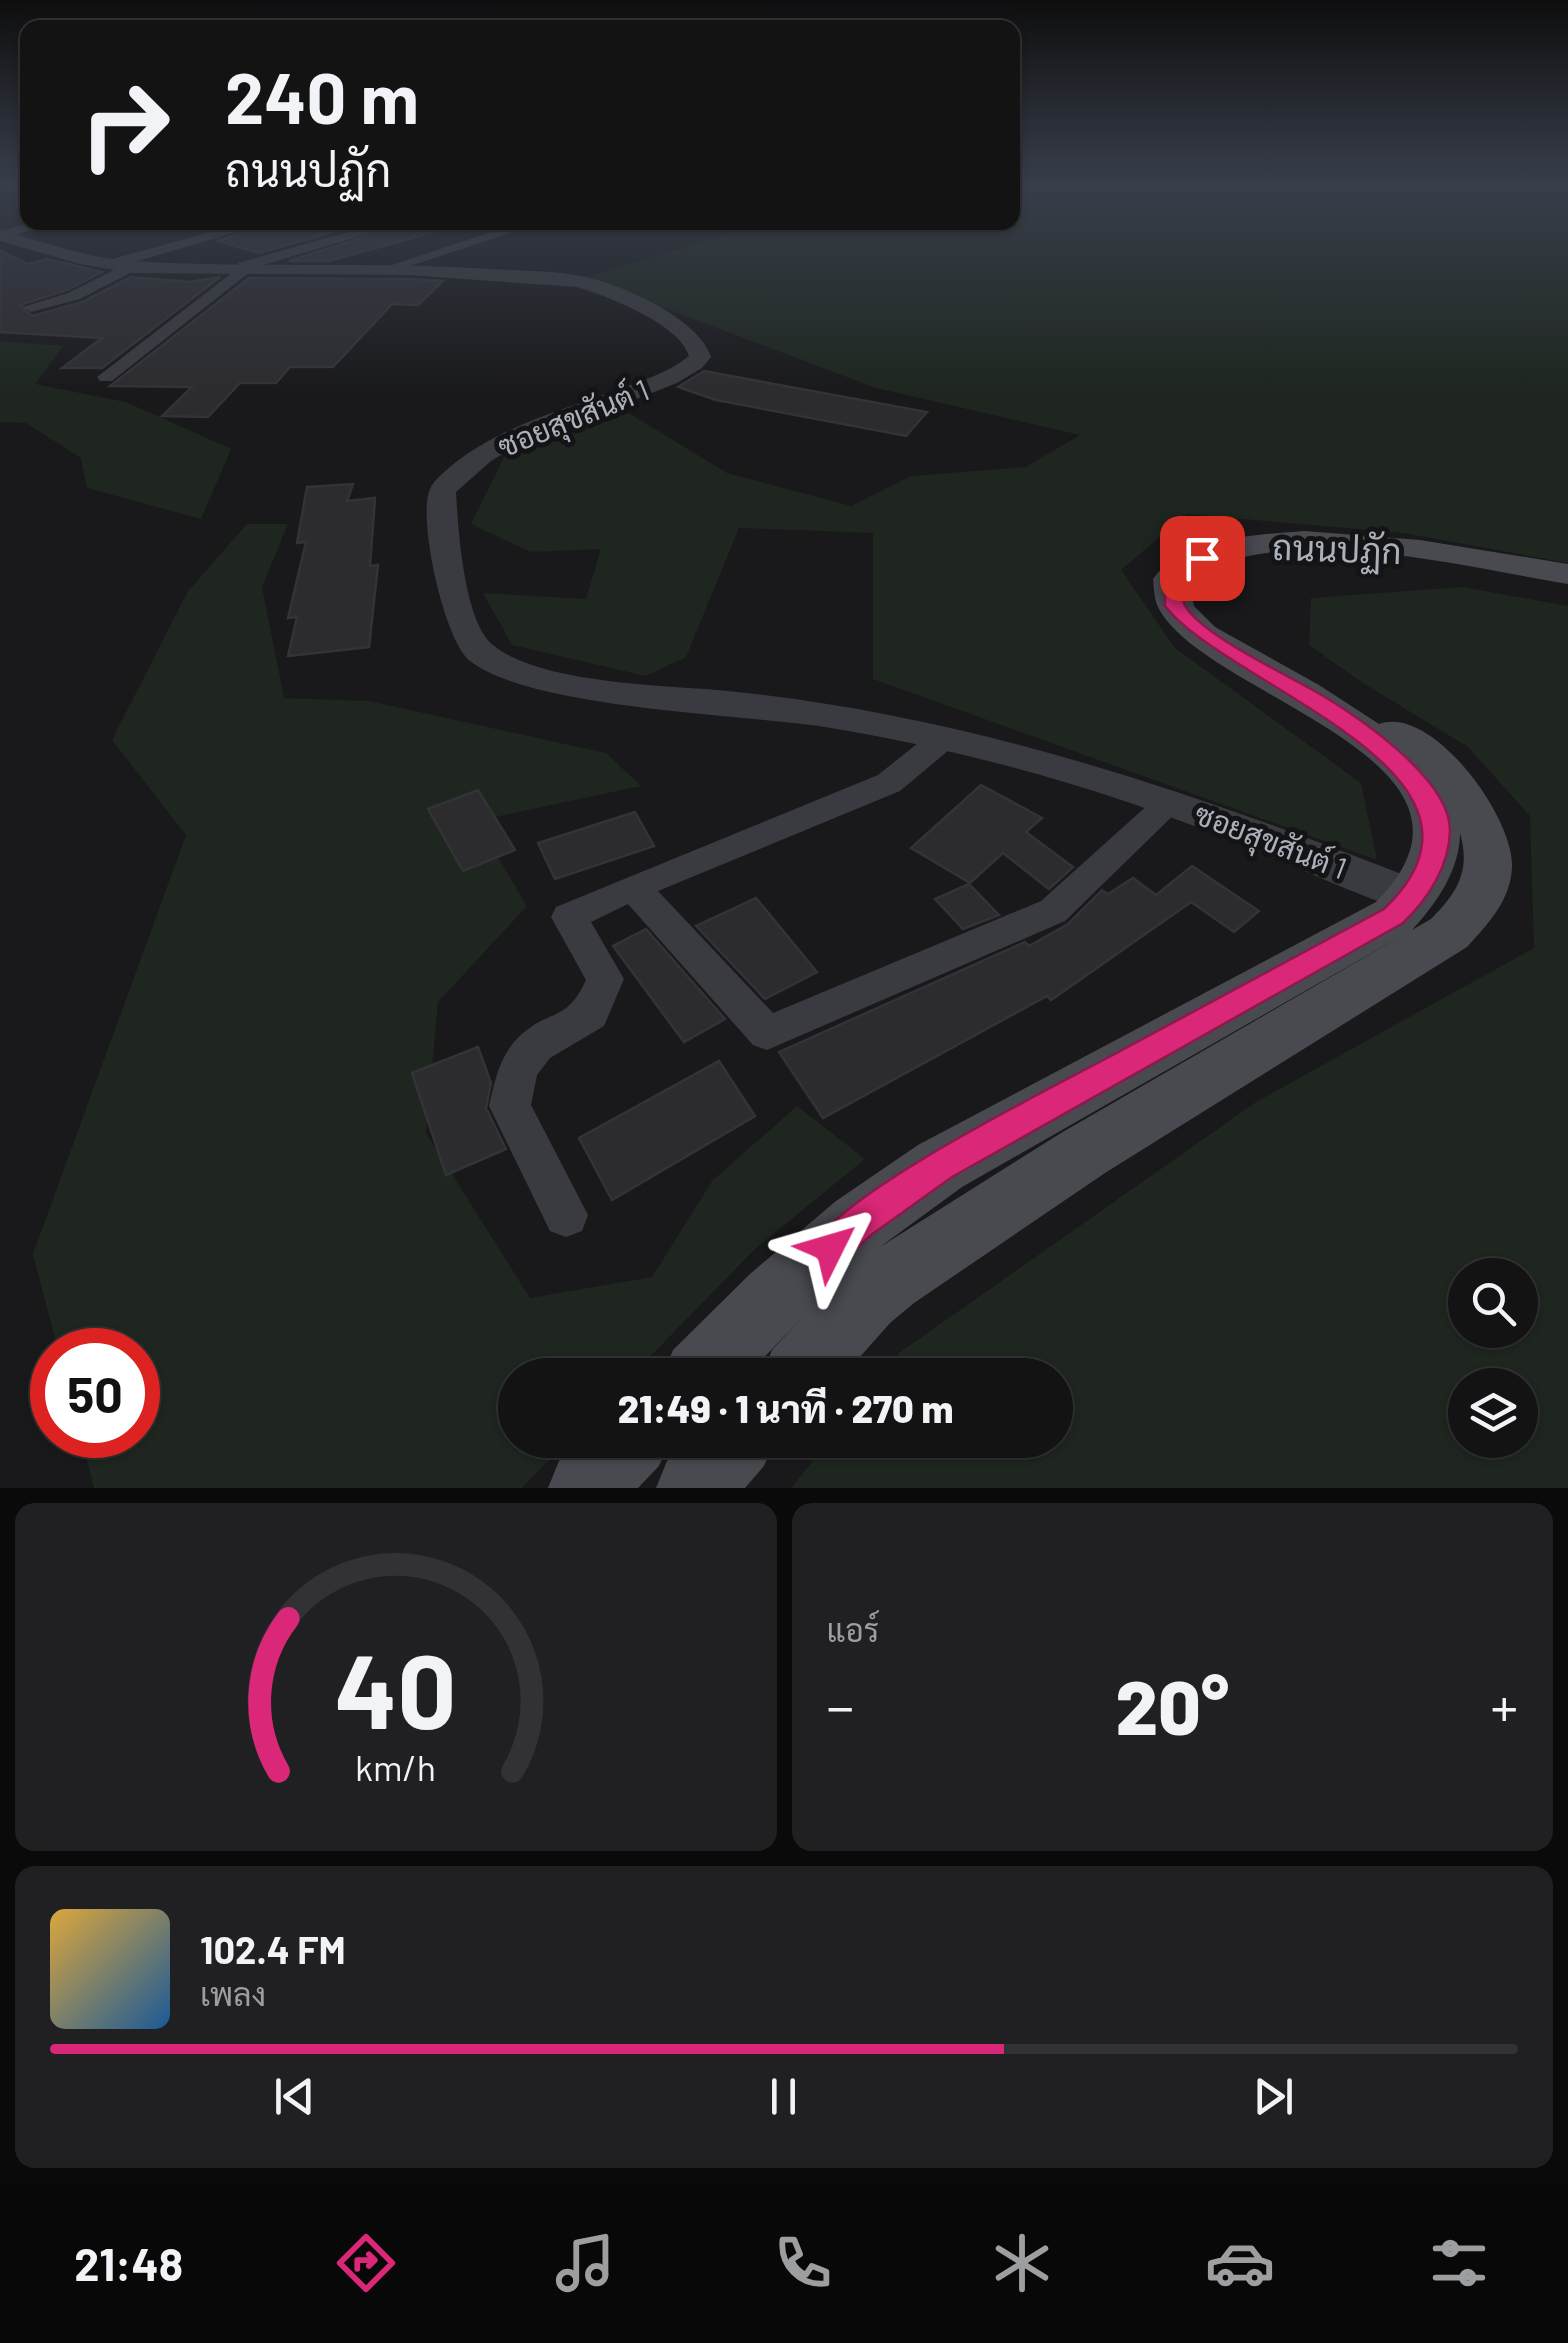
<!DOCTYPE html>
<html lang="th">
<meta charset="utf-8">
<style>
body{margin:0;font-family:Barlow,Sarabun,sans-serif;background:#202022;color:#f1f3f6;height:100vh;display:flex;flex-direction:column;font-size:38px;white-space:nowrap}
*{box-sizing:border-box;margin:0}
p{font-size:32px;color:#9d9ea0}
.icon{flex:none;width:55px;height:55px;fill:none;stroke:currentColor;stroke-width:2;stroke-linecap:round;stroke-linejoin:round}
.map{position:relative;height:1488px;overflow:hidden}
.sheet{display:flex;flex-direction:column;gap:15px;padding:15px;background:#0a0a0b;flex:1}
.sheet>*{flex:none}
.banner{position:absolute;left:20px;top:20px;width:1000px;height:210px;border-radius:20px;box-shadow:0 2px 8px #0004,0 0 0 2px #323234;background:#131314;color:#f1f3f6;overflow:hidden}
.buttons{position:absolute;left:1448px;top:1258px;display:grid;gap:20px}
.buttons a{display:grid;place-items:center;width:90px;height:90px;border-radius:50%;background:#131314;box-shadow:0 2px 8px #0004,0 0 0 2px #323234;font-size:50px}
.speed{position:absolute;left:30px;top:1328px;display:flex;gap:20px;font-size:50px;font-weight:700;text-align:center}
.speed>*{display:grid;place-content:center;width:130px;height:130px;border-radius:50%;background:#131314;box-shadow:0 2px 8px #0004,0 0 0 2px #323234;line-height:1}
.speed .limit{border:15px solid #d22;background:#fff;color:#111}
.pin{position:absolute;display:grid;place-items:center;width:85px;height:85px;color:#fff;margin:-42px;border-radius:20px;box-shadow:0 5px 15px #0006}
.me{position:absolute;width:110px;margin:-55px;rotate:50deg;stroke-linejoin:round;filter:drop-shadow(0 0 8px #0008)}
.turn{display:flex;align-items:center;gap:35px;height:210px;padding:0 40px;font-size:45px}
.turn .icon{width:130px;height:130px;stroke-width:2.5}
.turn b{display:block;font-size:70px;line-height:85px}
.big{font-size:75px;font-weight:800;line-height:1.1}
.sheet .tile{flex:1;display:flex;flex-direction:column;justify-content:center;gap:15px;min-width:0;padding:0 35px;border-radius:20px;background:#202022}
.sheet .dial{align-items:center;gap:0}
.dial svg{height:260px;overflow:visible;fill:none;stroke:#323234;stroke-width:7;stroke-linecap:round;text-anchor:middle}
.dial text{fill:#f1f3f6;stroke:none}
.song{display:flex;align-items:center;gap:30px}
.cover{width:120px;height:120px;border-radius:15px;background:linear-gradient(135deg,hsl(40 70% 55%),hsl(210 70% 35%))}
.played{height:10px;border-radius:5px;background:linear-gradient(90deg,#db2777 65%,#323234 65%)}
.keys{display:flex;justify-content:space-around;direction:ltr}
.heat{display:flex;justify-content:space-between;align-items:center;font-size:55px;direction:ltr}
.sheet .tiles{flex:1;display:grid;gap:15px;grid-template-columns:1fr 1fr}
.tile:last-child{grid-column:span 2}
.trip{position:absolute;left:498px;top:1358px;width:575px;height:100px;border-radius:50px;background:#131314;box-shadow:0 2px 8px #0004,0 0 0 2px #323234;font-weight:800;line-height:100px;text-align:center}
.tab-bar{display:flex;height:160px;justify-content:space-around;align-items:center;background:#080808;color:#9d9ea0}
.tab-bar .icon{width:70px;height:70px}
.tab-bar .current{color:#db2777}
.tab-bar b{font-size:45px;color:#f1f3f6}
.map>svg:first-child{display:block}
.green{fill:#1e261f;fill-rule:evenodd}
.building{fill:#2c2c2f;stroke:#333337;stroke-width:2.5}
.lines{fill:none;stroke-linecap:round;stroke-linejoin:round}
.minor{fill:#3a3b40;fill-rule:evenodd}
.tertiary{fill:#3a3b40;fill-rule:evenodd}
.secondary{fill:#484a50;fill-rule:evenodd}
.route{fill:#db2777;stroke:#8e194d;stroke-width:2.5}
.labels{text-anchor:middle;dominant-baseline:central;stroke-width:10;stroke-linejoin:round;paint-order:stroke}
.far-street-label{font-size:30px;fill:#abb1bb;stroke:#141416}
.street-label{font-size:35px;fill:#abb1bb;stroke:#141416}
</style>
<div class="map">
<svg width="1568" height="1488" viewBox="0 0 1568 1488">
<rect width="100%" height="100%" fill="#19191b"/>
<g class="green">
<polygon points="1013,185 1568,185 1568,563 1403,533 1187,514 1121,570 1175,648 1361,783 1377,860 873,679 873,533 739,528 686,657 646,676 512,645 483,593 586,599 601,549 531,552 471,524 506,453 622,409 727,473 851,506 911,476 1026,467 1080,435 876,388 584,278 763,223 1012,222"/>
<polygon points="0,341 63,346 35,384 126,402 231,449 201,519 87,488 81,458 26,423 0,422"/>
<polygon points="247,524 288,524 262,587 284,698 369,701 606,753 641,786 476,821 527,906 438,1002 426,1133 530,1298 652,1277 712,1181 797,1106 865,1159 755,1249 632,1375 515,1375 515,1440 569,1440 522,1488 94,1488 81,1435 138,1435 138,1350 58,1350 33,1254 186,835 112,740 188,591"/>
<path d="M1462 587 1568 606V1488H791L830 1440H1055V1375H881L899 1353 1256 1102 1534 948 1530 816 1468 747 1363 683 1309 645 1311 598ZM1520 1275V1330H1465V1275ZM1520 1385V1440H1465V1385Z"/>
</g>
<g class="building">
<polygon points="273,222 368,222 259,253 218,241"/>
<polygon points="410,222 440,222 441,230 329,261 289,261"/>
<polygon points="0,250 28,264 48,259 102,272 67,290 20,305 32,316 82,302 131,277 190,282 220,277 102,368 62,368 102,338 0,332"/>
<polygon points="249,278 407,279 443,281 418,305 392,304 333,367 290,367 276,383 240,383 208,417 162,416 192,387 110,386"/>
<polygon points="704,371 927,412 906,436 716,400 678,387"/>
<polygon points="353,484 347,501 375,498 370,566 378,565 369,647 288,656 297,617 288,618 306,542 297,543 307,487"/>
<polygon points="981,785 1042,818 1026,832 1073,867 1049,889 1003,853 970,883 911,848"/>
<polygon points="478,790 515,850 463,871 428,809"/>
<polygon points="635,812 654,846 555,879 538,843"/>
<polygon points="1192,866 1259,911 1234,932 1191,902 1051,1000 1047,996 823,1118 779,1052 1025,942 1029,946 1068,924 1102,890 1108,894 1133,878 1156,895"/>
<polygon points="969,884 999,915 963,929 935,899"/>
<polygon points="756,898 817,972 765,999 696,926"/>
<polygon points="646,929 725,1019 684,1042 613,946"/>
<polygon points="478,1047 491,1083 486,1108 506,1149 446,1175 412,1073"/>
<polygon points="719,1061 755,1116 612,1200 579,1138"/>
</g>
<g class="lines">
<g class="minor">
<polygon points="34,222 59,222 0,239 0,231"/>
<polygon points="247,222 270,222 131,263 138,267 136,270 80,299 31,312 23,307 68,293 124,265 105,267 105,261"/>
<polygon points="384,222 407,222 256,267 112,381 100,381 97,377 237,269 238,263"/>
<polygon points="521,222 543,222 395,271 383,268"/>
<path d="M944 728 955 731 959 738 955 745 900 791 658 891 773 1013 1041 901 1160 794 1171 791 1182 794 1187 802 1065 921 767 1050 753 1045 628 904 591 922 624 979 604 1026 550 1058 537 1075 531 1105 588 1215 582 1231 566 1237 550 1231 489 1106C495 1080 500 1053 522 1034 550 1009 567 1022 586 980L551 917 556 907 878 775 933 731Z"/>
</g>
<path class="tertiary" d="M0 230C44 241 87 259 133 261 252 269 371 261 490 269 520 271 551 270 581 276 619 283 699 318 711 357L702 368 677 383 514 447 491 461 456 492C458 529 464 622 493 645 536 681 650 685 706 689 960 711 1195 792 1429 885L1436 897 1429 909 1414 914C1347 892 1283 860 1218 835 1090 785 960 749 825 727 740 714 532 709 470 661 444 641 417 517 430 489 434 479 448 469 456 462 503 426 559 411 614 391 640 381 667 374 689 356 680 324 607 296 577 287L407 275 131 273 80 264 0 241Z"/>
<g class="secondary">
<path d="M1304 531 1420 540 1568 564V584C1465 567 1324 530 1222 563 1210 567 1200 576 1189 583L1194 606 1215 627 1319 685 1379 724C1432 704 1515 818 1512 868 1510 901 1488 924 1467 947L1105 1173 914 1303 890 1323 844 1375H762L772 1350 801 1319 747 1375H663L673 1350 750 1274 836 1201 918 1145 1376 902C1518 760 1207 698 1159 609 1154 600 1154 589 1153 579 1183 536 1258 535 1304 531ZM1460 833C1471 871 1457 893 1431 919L1061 1133 880 1247 962 1187 1412 930C1436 904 1460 870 1460 833Z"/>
<polygon points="581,1440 670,1440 659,1466 638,1488 548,1488 559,1461"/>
<polygon points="687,1440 775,1440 764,1466 745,1488 656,1488 667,1461"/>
</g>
</g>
<linearGradient id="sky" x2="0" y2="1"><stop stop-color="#0e0e0f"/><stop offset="0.47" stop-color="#383e4a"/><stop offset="1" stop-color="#383e4a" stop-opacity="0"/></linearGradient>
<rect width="1568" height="393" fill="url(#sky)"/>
<path class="route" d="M1202 553 1211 558 1209 562 1181 580C1182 587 1182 596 1184 603 1195 631 1281 672 1309 688 1350 710 1450 777 1450 830 1450 866 1427 900 1403 923L952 1177 871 1235 843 1261 830 1266 818 1261 813 1248C836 1193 1062 1083 1124 1049 1210 1003 1297 956 1384 909 1527 773 1229 688 1165 606V575L1178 562Z"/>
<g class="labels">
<g class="far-street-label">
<text transform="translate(573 417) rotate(-22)">ซอยสุขสันต์ 1</text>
<text transform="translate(1271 840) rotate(21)">ซอยสุขสันต์ 1</text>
</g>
<g class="street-label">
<text transform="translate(1337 548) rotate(2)">ถนนปฏัก</text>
</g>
</g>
</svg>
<div class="buttons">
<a><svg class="icon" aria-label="search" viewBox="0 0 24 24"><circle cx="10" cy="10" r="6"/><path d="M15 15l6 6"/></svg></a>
<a><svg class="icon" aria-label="layers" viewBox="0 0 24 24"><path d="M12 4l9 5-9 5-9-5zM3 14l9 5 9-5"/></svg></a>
</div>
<div class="speed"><div class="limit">50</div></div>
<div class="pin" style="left:1202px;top:558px;background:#d93025"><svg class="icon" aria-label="arrive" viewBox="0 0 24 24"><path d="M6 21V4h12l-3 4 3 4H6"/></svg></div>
<svg class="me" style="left:830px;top:1248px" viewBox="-20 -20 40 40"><path d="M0-17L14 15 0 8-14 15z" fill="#db2777" stroke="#fff" stroke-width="4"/></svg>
<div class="trip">21:49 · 1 นาที · 270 m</div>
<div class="banner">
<div class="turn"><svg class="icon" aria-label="right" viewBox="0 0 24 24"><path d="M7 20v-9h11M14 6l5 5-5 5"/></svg><div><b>240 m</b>ถนนปฏัก</div></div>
</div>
</div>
<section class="sheet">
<div class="tiles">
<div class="tile dial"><svg viewBox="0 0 100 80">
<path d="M14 69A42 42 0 1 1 86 69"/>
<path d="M14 69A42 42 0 0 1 17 22" stroke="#db2777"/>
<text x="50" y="56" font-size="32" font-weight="700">40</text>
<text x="50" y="72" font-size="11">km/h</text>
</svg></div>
<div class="tile"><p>แอร์</p>
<div class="heat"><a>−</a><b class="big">20°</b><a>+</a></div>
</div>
<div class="tile">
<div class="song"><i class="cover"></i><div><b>102.4 FM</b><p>เพลง</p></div></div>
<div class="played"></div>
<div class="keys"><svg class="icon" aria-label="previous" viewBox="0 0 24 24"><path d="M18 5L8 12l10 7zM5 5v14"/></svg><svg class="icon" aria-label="pause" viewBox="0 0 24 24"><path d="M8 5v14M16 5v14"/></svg><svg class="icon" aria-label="next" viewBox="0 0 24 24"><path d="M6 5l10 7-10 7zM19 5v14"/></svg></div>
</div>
</div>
</section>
<nav class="tab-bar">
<b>21:48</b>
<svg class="icon current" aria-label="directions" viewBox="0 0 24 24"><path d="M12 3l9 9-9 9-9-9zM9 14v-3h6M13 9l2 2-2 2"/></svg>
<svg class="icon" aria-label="music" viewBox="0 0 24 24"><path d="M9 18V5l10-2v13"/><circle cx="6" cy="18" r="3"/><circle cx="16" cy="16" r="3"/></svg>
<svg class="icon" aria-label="phone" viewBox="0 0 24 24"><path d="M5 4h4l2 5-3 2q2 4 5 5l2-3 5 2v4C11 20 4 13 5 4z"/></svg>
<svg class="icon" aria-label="climate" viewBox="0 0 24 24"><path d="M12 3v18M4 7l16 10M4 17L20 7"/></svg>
<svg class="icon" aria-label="car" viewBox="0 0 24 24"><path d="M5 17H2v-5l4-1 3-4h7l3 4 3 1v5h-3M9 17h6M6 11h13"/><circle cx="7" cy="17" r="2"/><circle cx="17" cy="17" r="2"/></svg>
<svg class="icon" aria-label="filters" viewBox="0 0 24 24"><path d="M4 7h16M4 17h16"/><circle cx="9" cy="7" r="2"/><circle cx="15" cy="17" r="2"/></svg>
</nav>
